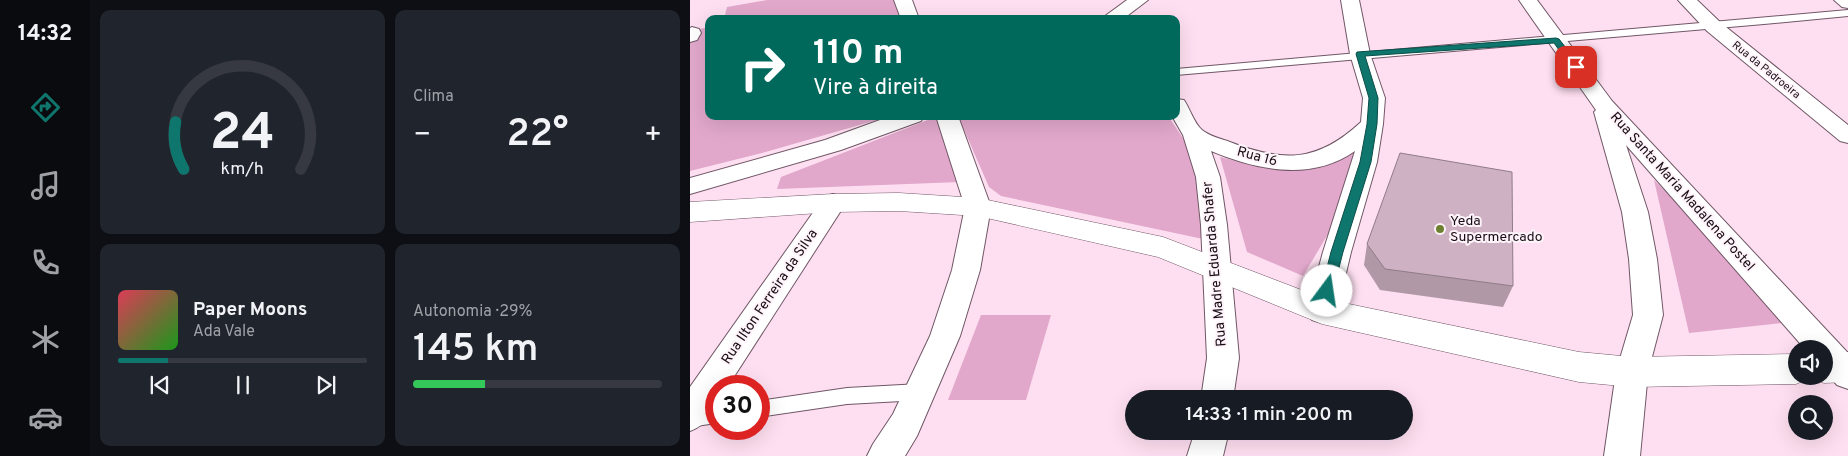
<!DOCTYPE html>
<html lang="pt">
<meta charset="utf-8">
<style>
body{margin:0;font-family:Overpass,sans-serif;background:#20242c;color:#f1f3f6;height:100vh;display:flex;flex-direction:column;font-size:19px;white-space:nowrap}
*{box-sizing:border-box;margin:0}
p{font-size:16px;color:#9ea1a6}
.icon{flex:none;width:28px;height:28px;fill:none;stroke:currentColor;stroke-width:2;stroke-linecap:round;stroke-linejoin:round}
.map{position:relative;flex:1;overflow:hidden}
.drawer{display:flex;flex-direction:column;gap:10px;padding:10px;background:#0d0f14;width:600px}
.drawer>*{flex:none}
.hud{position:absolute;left:15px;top:15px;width:475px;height:105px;border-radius:10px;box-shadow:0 5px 20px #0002;background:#00695c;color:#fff;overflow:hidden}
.buttons{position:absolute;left:1098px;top:340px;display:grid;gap:10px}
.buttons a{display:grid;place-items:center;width:45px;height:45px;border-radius:50%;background:#171b24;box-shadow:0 5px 20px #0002;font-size:25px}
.speed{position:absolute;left:15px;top:375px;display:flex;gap:10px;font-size:25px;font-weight:700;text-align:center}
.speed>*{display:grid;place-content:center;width:65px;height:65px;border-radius:50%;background:#171b24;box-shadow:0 5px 20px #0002;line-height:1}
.speed .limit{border:8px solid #d22;background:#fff;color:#111}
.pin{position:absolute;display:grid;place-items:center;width:42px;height:42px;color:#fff;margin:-21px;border-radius:10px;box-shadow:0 2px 8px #0006}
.me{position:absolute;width:55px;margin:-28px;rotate:14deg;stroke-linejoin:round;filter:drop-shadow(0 0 4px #0008)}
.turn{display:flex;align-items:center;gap:18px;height:105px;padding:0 25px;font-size:22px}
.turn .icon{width:65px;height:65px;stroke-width:2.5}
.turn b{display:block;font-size:35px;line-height:42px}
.big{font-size:38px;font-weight:600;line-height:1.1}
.drawer .widget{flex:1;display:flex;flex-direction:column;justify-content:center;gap:8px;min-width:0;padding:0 18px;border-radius:10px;background:#20242c}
.drawer .dial{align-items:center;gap:0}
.dial svg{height:130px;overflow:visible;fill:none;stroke:#363941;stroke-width:7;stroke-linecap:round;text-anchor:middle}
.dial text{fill:#f1f3f6;stroke:none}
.song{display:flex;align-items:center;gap:15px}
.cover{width:60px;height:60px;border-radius:8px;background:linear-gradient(135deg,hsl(350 70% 55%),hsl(120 70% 35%))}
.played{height:5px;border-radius:2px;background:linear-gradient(90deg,#0f766e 20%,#363941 20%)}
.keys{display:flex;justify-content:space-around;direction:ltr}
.heat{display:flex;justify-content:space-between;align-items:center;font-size:28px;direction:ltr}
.charge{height:8px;border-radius:4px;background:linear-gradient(90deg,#34c759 29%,#363941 0)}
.drawer .tiles{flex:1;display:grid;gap:10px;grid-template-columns:repeat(2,1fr)}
.trip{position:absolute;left:435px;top:390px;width:288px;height:50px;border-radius:25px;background:#171b24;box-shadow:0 5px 20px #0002;font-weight:600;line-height:50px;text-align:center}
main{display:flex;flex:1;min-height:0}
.tab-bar{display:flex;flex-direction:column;width:90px;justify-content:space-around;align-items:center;background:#090b0e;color:#9ea1a6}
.tab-bar .icon{width:35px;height:35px}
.tab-bar .active{color:#0f766e}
.tab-bar b{font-size:22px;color:#f1f3f6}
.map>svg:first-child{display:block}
.green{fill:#e1a8cb}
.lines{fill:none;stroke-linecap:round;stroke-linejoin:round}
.service-casing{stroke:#705766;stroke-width:2}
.minor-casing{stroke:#705766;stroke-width:2}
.tertiary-casing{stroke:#705766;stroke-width:1}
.service{fill:#fff;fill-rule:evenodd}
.minor{fill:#fff;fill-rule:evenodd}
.tertiary{fill:#fff;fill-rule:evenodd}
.wall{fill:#b198a7}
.building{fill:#ceb1c2;stroke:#907c88}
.route{fill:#0f766e;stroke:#0a4d48}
.poi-dot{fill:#6d8031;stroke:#fff3fa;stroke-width:2}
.labels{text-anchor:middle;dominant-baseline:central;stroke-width:4;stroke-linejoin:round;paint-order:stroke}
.far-street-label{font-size:11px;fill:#170d13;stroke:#fff3fa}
.street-label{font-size:14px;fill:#170d13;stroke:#fff3fa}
.poi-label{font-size:14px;fill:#170d13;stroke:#fff3fa;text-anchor:start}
</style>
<main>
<nav class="tab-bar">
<b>14:32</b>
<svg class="icon active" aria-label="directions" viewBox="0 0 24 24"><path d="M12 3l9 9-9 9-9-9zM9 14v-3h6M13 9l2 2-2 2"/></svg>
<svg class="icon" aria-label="music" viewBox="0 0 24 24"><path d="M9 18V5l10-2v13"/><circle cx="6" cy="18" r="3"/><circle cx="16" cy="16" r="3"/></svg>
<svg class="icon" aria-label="phone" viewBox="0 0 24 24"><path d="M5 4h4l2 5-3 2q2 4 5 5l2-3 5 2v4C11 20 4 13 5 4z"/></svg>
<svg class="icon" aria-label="climate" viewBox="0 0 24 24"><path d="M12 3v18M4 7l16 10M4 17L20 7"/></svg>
<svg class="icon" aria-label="car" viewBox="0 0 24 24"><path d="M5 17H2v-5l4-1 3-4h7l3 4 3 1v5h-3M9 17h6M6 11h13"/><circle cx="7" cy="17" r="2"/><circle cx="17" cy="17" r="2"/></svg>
</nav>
<section class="drawer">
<div class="tiles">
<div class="widget dial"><svg viewBox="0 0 100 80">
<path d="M14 69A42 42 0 1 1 86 69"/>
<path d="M14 69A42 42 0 0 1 9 40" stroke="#0f766e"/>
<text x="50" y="56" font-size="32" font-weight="700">24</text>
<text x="50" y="72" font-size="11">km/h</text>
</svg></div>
<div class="widget"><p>Clima</p>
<div class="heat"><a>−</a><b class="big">22°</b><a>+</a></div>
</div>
<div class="widget">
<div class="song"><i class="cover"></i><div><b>Paper Moons</b><p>Ada Vale</p></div></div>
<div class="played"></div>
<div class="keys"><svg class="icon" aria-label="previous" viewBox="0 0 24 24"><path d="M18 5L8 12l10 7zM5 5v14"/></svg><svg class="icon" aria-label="pause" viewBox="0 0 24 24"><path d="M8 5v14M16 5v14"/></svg><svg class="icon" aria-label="next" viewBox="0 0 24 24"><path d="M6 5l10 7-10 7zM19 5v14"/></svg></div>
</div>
<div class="widget"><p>Autonomia · 29%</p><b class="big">145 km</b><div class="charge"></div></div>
</div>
</section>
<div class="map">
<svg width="1158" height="456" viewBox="0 0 1158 456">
<rect width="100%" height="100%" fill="#fedff1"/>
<g class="green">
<polygon points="77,0 209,0 216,19 34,19 37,7"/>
<polygon points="19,27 19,116 201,116 72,153 0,171 0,31"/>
<polygon points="248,116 270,182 87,189 91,177"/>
<polygon points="268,116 478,116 495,141 514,196 513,239 311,196 299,187"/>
<polygon points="671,147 647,219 613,276 557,252 530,157 581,169 605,169"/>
<polygon points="964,180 1110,321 999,333"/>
<polygon points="291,315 361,315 336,400 258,400"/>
</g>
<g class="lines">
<g class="service-casing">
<g id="service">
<polygon points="1158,10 1158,16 1074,24 486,75 486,69"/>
<polygon points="230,384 236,387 239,392 236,397 230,400 157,404 69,417 69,401 157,388"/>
<polygon points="26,407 26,423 0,427 0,411"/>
</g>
</g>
<g class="minor-casing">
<g id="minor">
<polygon points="204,0 222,0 229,19 211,19"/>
<polygon points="437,0 458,0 433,19 411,19"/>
<path d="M651 0H669L680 54 695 98 693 124 687 162 661 252 647 311 642 320 632 323 622 320 617 311 633 252 665 151C621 182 567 170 521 151L530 177 537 225 549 358 543 399H511L517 358 511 225 506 177 493 135 482 116H486V99L494 100C500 109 504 123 512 130 519 136 532 139 540 142 594 163 628 162 671 122L673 98 660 54Z"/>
<polygon points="829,0 847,0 922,101 1158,353 1158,389 1147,385 1134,370 1134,349 1115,349 936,145 958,212 967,259 973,315 958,372 950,456 914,456 926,372 943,315 939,259 932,212 904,112 906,110"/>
<polygon points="988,0 1007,0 1031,23 1158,125 1158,143 1150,141 1017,31"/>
<polygon points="1144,0 1158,0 1158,8 1152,7"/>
<polygon points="2,27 9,29 11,33 7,40 0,42 0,28"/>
<polygon points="201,116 234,116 231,121 151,150 0,194 0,178 135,140"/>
<polygon points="246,116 268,116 301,207 290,270 270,336 227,436 215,456 177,456 183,444 203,414 240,336 262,270 275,207"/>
<path d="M143 194 152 197 156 203 152 209 38 386H26C26 407 21 423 0 431V387L134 197Z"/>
<polygon points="505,431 539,431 533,456 497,456"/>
</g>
</g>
<g class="tertiary-casing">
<g id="tertiary">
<polygon points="209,193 288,198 473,237 635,299 889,352 942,357 1106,354 1106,376 1119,376 1118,379 1106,384 942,387 889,382 632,324 468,257 288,216 209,211 143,212 0,222 0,202 143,194"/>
<polygon points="1158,352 1158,382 1134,383 1122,378 1121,376 1134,376 1134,353"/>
</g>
</g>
<use href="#service" class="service"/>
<use href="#minor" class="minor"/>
<use href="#tertiary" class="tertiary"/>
</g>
<polygon class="wall" points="677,244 823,286 813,307 690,290 674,265"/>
<polygon class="building" points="710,153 822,172 823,286 695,269 677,244"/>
<polygon class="route" points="866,38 869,39 889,65 889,69 883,69 864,43 675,56 688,98 687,124 681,162 653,252 643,291 641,295 633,295 631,291 641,252 670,162 677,124 679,98 666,54 667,52"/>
<circle class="poi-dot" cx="750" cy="229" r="5"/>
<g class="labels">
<g class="far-street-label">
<text transform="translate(1076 70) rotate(39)">Rua da Padroeira</text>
</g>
<g class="street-label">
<text transform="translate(567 157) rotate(15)">Rua 16</text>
<text transform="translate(992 192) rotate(48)">Rua Santa Maria Madalena Postel</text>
<text transform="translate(525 264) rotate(-95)">Rua Madre Eduarda Shafer</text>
<text transform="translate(80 297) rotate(-56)">Rua Ilton Ferreira da Silva</text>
</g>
<g class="poi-label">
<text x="760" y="221">Yeda<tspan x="760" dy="16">Supermercado</tspan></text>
</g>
</g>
</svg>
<div class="buttons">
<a><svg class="icon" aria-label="sound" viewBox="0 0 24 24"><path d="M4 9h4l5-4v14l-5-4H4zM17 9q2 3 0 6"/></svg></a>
<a><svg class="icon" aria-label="search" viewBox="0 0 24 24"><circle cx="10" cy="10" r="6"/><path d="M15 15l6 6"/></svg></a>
</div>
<div class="speed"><div class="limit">30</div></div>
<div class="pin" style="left:886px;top:67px;background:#d93025"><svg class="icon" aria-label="arrive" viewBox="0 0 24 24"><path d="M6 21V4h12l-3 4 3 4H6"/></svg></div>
<svg class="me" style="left:637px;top:291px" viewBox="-20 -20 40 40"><circle r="19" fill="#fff"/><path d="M0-13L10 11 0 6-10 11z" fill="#0f766e"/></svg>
<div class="trip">14:33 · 1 min · 200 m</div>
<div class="hud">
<div class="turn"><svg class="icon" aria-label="right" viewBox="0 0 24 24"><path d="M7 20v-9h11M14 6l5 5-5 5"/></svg><div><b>110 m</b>Vire à direita</div></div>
</div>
</div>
</main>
